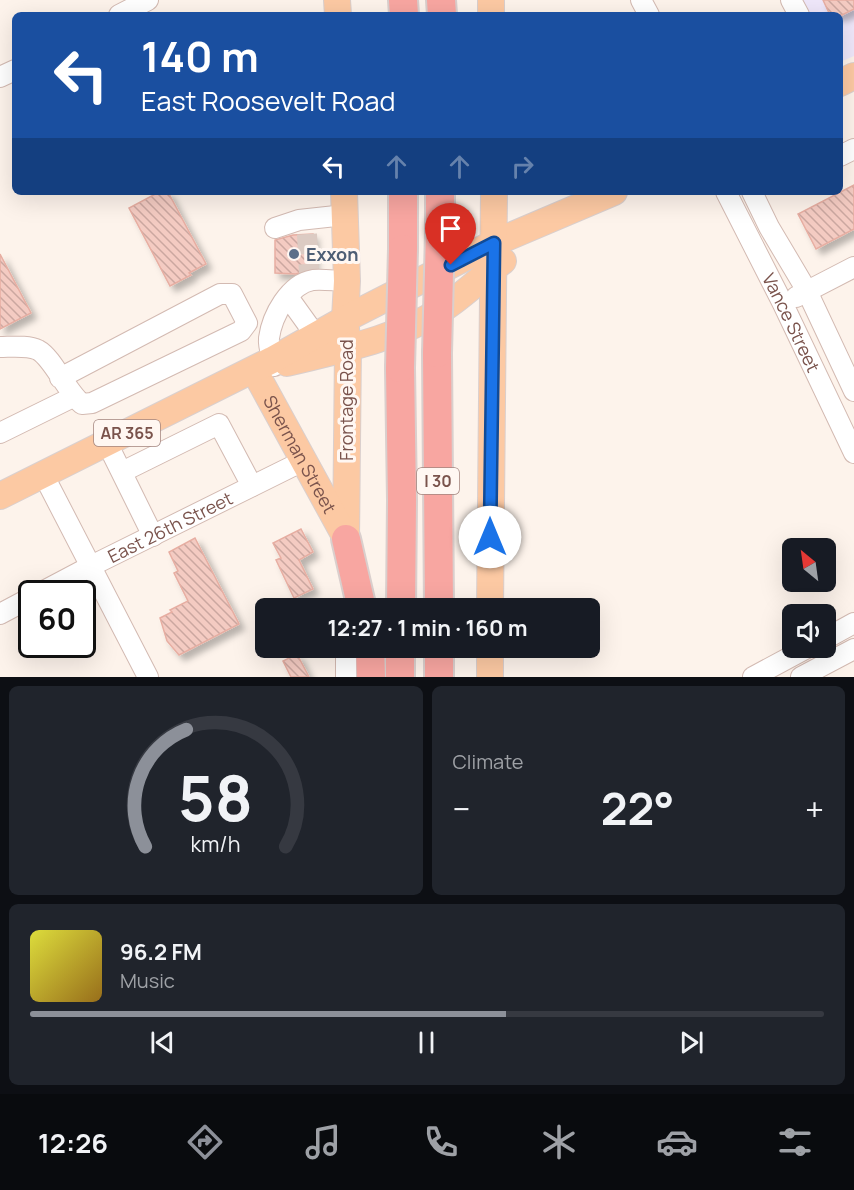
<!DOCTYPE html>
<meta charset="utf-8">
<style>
body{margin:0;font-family:Manrope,sans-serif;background:#20242c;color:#f1f3f6;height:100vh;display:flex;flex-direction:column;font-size:22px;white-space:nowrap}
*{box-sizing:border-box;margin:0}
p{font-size:20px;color:#9ea1a6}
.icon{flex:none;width:33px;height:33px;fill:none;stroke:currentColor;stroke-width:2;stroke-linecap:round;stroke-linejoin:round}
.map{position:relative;height:677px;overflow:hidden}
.details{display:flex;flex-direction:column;gap:9px;padding:9px;background:#0d0f14;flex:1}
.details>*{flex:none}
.top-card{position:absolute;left:12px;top:12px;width:831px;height:183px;border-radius:9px;box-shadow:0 6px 24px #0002;background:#1a4fa0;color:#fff;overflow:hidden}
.needle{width:39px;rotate:331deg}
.buttons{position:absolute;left:782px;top:538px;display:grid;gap:12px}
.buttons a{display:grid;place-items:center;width:54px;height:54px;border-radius:9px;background:#171b24;box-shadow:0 6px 24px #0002;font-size:30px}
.speed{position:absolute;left:18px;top:580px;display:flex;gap:12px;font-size:30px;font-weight:700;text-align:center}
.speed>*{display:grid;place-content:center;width:78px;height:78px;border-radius:50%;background:#171b24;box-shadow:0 6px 24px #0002;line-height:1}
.speed .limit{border:3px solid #111;border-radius:9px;background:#fff;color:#111}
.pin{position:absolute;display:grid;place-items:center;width:51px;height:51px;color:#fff;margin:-62px -26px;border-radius:50% 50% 50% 0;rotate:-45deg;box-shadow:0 0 6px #0007}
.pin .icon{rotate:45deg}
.me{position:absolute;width:66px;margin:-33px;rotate:0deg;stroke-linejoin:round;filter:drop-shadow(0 0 4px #0008)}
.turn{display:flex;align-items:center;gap:21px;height:126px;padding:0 30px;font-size:27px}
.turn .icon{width:78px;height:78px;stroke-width:2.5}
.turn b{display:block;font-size:42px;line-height:51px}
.lanes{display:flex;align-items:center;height:57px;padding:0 30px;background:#0003;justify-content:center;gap:30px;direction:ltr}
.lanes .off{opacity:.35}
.big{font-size:45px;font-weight:700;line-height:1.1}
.details .card{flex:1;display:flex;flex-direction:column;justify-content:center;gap:9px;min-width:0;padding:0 21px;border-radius:9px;background:#20242c}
.details .dial{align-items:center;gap:0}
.dial svg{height:156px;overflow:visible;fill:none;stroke:#363941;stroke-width:7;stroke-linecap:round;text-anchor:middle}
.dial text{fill:#f1f3f6;stroke:none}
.song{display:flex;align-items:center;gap:18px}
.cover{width:72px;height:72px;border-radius:9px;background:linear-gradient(135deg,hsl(60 70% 55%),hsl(40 70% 35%))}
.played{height:6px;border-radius:3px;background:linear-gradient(90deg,#8c9099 60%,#363941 60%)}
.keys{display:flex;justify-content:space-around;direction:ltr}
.heat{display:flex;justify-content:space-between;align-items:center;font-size:33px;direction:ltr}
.details .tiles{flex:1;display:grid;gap:9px;grid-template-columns:1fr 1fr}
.card:last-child{grid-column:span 2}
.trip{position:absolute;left:255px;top:598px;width:345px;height:60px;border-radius:9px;background:#171b24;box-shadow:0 6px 24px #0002;font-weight:700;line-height:60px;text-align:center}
.tab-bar{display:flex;height:96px;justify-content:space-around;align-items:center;background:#090b0e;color:#9ea1a6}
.tab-bar .icon{width:42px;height:42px}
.tab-bar .active{color:#8c9099}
.tab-bar b{font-size:27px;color:#f1f3f6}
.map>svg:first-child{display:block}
.education{fill:#efe7fa}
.building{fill:url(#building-back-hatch);stroke:#e7aea2;stroke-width:1.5;filter:url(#shadow)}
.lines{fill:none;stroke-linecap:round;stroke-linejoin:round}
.minor-tunnel{stroke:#dccbc3;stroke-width:20;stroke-dasharray:20 10;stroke-linecap:butt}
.minor-casing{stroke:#d3bab2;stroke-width:22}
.major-casing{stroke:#dacfcd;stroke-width:28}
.highway-casing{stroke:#dacfcd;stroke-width:32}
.minor{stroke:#fff;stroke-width:20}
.major{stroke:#fcc9a3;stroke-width:26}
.highway{stroke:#f8a6a1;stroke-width:28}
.highway-bridge-casing{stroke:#dacfcd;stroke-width:32;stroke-linecap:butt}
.highway-bridge{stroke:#f8a6a1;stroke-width:28}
.route-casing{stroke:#114b97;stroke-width:15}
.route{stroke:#1a73e8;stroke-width:10}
.service-dot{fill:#5c6f8a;stroke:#fff7f2;stroke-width:2}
.labels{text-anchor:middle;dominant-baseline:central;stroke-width:6;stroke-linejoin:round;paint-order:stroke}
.shield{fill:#fff7f2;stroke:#a2847e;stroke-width:1.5}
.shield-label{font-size:16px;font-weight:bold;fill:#7a534c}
.service-label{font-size:18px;font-weight:bold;fill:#4e5e75;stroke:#fff7f2;text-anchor:start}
.street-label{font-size:18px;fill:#7a534c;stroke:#fff7f2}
</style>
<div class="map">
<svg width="854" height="677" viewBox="0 0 854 677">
<defs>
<pattern id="building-back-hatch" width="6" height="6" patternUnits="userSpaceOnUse" patternTransform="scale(1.5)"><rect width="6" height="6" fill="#f4cbc2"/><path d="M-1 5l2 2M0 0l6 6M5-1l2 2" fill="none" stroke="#cba7a0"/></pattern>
<filter id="shadow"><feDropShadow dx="5.5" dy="5.5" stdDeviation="3" flood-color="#0004"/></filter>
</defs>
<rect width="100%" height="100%" fill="#fdf3eb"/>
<polygon class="education" points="801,0 854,0 854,56 840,62 840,15 809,15"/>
<g class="building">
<polygon points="823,0 854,0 854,9 842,15 830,15"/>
<polygon points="854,185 854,229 816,249 798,214"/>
<polygon points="159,192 168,192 206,264 189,273 191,275 170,286 129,208"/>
<polygon points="313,234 313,268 296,274 275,273 275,240 293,235"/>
<polygon points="0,254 31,313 0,329"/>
<polygon points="301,529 313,552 299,560 313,589 294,598 276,560 281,558 273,543"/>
<polygon points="195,538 239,624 179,655 167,641 160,618 172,612 170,610 188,601 174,573 178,571 169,552"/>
<polygon points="297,654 309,677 291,677 283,661"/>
</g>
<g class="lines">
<polyline class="minor-tunnel" points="307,234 309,274"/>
<g class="minor-casing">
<g id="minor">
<polyline points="641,0 649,15"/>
<polyline points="791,0 799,15"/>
<polyline points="119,15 148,0"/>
<polyline points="0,77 15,70"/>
<polyline points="840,156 854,149"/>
<path id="s1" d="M726 192 783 304 854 453"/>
<polyline points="752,192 769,227 807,291 854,391"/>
<polyline points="275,228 299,220 345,215"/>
<polyline points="288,297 316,336"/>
<polyline points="796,297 854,267"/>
<path d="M0 347C11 347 28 345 38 350 53 358 66 391 82 404L92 403 241 331 247 323 232 294H220L60 378"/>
<path d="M274 366C272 357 268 347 269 338 272 316 289 284 313 280 324 279 336 281 347 281"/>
<polyline points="0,433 73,397"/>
<polyline points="107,443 153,536"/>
<polyline points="122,472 219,424 252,486"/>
<polyline points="43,474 148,677"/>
<path id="s2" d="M38 594 91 566 303 461"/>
<polyline points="0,614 32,597"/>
<polyline points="825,639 854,623"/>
<polyline points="346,677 346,648"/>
<polyline points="753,677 807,648"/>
<polyline points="801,677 854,649"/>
</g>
</g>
<g class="major-casing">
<g id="major">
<polyline points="337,0 338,15"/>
<polyline points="491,0 491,15"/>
<polyline points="840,83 854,76"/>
<polyline points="344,192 347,281 345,319 348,348 346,539"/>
<path d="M287 363C339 350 395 340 441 310 463 296 482 277 503 261"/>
<path id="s3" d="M254 370 346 538"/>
<polyline points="0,496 272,360 345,319 494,243 614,192"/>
<polyline points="490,609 494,192"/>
<polyline points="490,677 490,648"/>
</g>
</g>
<g class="highway-casing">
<g id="highway">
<polyline points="403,0 404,15"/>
<polyline points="441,0 442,15"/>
<polyline points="440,232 440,192"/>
<polyline points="403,249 403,192"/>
<polyline points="437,353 439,609"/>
<polyline points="400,368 402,500 401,609"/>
<polyline points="346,539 362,609"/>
<polyline points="370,648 371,677"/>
<polyline points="439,648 439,677"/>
<polyline points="400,677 400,648"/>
</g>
</g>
<use href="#minor" class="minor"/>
<use href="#major" class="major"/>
<use href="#highway" class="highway"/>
<g class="highway-bridge-casing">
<g id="highway-bridge">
<polyline points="437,353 440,232"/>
<polyline points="400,368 403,249"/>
</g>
</g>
<use href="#highway-bridge" class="highway-bridge"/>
</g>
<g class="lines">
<g class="route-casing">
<polyline id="route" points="451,265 494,243 490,537"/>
</g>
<use href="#route" class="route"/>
</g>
<circle class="service-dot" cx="294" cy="254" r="6"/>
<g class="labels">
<g class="shield">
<rect x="94" y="420" width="66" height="26" rx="4.5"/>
<rect x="417" y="468" width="42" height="26" rx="4.5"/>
</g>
<g class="shield-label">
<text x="127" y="433">AR 365</text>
<text x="438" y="481">I 30</text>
</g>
<g class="service-label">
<text x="306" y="254">Exxon</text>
</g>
<g class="street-label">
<text stroke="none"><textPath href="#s1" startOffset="146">Vance Street</textPath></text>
<text transform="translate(346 400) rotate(-90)">Frontage Road</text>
<text stroke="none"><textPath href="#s3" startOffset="96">Sherman Street</textPath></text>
<text stroke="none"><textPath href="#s2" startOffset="148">East 26th Street</textPath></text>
</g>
</g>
</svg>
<div class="buttons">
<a><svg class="needle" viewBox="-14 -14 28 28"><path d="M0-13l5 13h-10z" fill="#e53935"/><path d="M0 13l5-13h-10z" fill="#9ea1a6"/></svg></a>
<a><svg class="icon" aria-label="sound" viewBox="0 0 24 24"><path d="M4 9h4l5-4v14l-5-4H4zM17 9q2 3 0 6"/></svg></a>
</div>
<div class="speed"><div class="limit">60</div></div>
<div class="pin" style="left:451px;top:265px;background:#d93025"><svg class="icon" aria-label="arrive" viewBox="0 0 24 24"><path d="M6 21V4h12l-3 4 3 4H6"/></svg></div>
<svg class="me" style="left:490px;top:537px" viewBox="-20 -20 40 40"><circle r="19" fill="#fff"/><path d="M0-13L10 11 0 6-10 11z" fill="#1a73e8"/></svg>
<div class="trip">12:27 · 1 min · 160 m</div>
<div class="top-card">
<div class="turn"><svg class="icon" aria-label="left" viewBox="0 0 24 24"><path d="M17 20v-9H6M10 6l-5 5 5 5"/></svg><div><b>140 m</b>East Roosevelt Road</div></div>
<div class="lanes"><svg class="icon" aria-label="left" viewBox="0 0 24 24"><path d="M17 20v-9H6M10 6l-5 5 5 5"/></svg><svg class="icon off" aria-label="ahead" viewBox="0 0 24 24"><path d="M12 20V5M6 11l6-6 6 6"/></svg><svg class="icon off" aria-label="ahead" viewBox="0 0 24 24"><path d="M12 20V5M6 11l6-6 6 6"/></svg><svg class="icon off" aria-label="right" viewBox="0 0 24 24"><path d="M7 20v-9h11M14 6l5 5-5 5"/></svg></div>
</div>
</div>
<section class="details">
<div class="tiles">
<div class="card dial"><svg viewBox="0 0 100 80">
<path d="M14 69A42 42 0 1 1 86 69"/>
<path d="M14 69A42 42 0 0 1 35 9" stroke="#8c9099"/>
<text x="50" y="56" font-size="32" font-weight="700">58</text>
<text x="50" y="72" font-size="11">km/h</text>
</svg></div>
<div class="card"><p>Climate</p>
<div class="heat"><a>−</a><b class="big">22°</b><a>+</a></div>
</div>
<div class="card">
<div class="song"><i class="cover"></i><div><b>96.2 FM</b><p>Music</p></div></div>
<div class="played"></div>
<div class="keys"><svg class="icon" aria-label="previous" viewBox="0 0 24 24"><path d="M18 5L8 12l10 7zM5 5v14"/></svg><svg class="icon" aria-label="pause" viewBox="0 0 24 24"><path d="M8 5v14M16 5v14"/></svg><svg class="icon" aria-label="next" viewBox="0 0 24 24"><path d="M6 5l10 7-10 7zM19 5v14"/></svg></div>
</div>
</div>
</section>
<nav class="tab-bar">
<b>12:26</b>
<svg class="icon active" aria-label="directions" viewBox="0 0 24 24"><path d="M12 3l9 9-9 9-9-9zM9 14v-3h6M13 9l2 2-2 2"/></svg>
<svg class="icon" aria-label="music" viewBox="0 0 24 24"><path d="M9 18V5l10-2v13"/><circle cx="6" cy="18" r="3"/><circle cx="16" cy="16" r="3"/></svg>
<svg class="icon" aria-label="phone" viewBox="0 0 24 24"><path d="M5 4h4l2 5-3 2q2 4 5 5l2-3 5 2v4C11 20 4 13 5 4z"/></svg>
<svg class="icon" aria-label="climate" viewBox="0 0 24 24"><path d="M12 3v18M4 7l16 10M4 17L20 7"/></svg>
<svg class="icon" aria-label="car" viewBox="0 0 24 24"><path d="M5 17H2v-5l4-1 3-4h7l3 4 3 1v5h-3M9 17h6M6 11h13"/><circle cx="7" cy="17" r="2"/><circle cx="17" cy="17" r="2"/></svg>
<svg class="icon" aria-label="filters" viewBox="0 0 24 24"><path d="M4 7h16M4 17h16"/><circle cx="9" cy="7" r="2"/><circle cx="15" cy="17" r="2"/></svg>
</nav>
